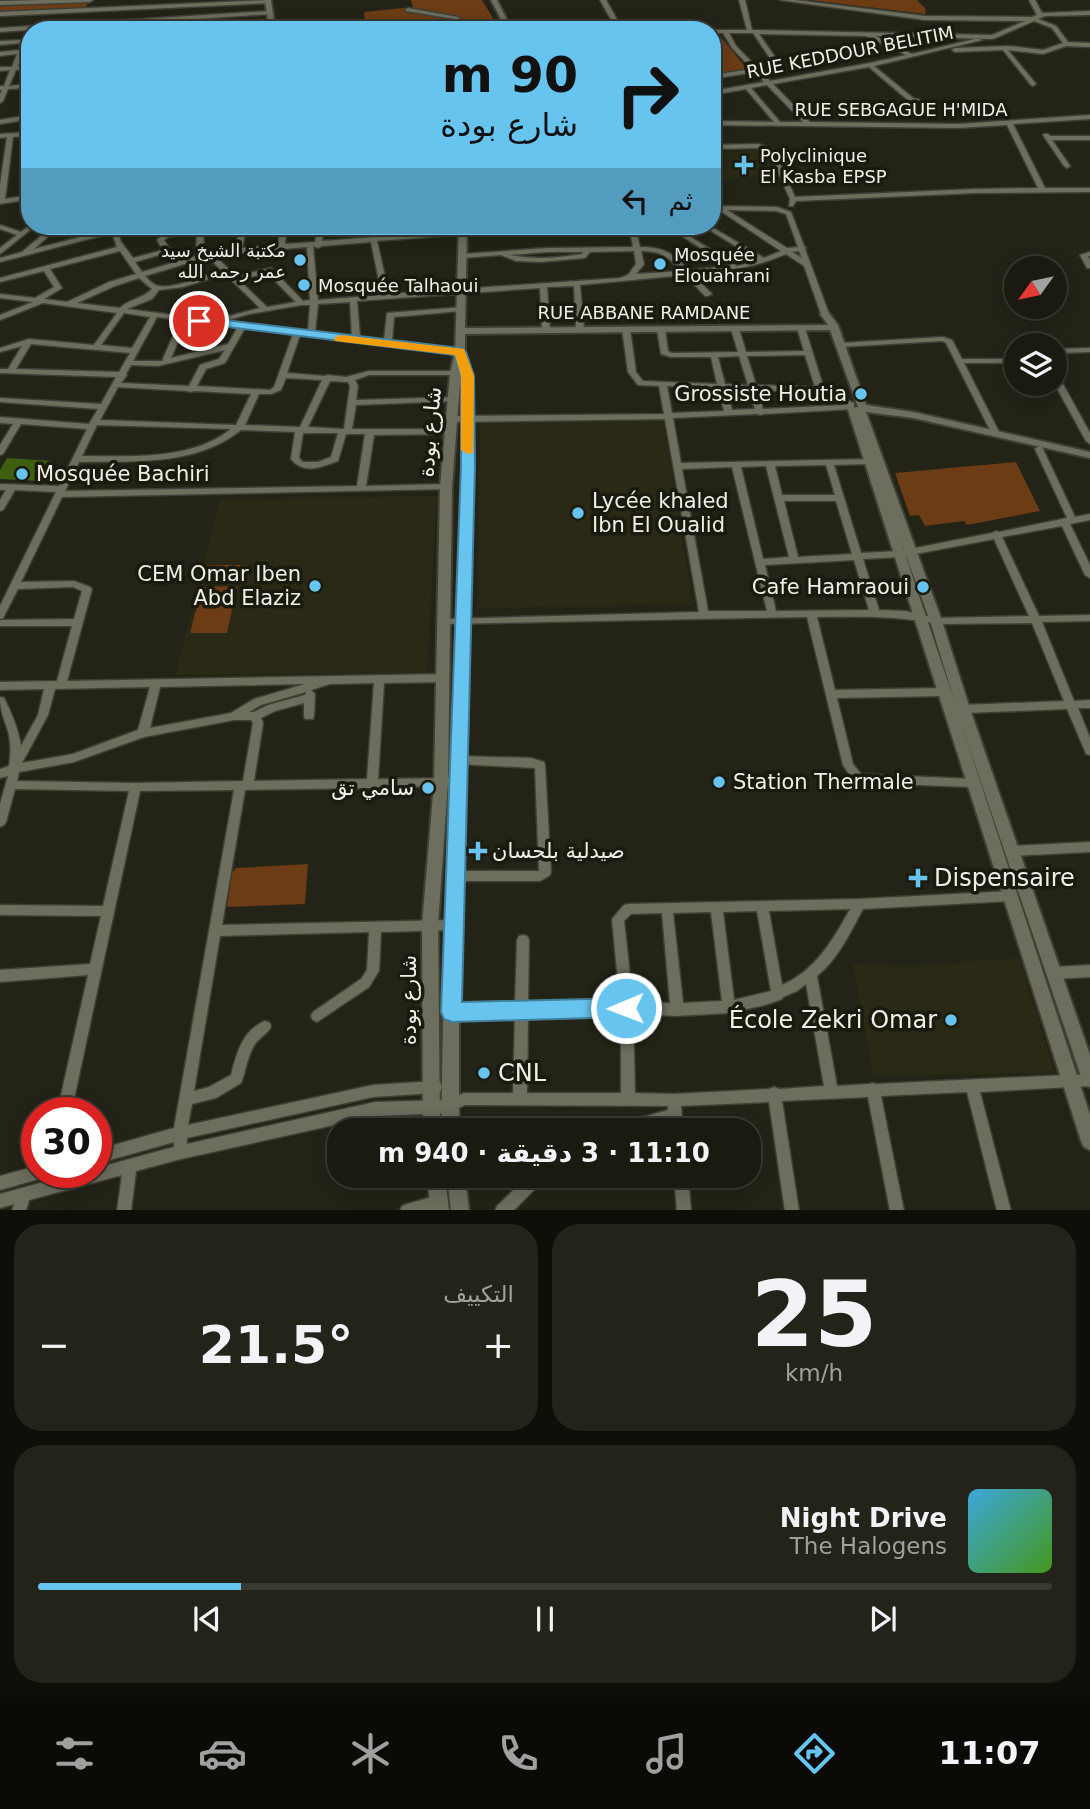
<!DOCTYPE html>
<html lang="ar">
<meta charset="utf-8">
<style>
body{margin:0;font-family:"DejaVu Sans",Vazirmatn,sans-serif;background:#24231a;color:#f1f3f6;direction:rtl;height:100vh;display:flex;flex-direction:column;font-size:26px;white-space:nowrap}
*{box-sizing:border-box;margin:0}
p{font-size:23px;color:#a0a19f}
.icon{flex:none;width:38px;height:38px;fill:none;stroke:currentColor;stroke-width:2;stroke-linecap:round;stroke-linejoin:round}
.map{position:relative;height:1210px;overflow:hidden;direction:ltr}
.details{display:flex;flex-direction:column;gap:14px;padding:14px;background:#0f0e09;flex:1}
.details>*{flex:none}
.guide{position:absolute;left:21px;top:21px;width:700px;height:214px;border-radius:28px;box-shadow:0 4px 18px #0003,0 0 0 2px #393831;direction:rtl;background:#66c4ef;color:#111;overflow:hidden}
.needle{width:46px;rotate:237deg}
.tools{position:absolute;left:1004px;top:256px;display:grid;gap:14px}
.tools a{display:grid;place-items:center;width:63px;height:63px;border-radius:50%;background:#1b1a11;box-shadow:0 4px 18px #0003,0 0 0 2px #393831;font-size:35px}
.speed{position:absolute;left:21px;top:1097px;display:flex;gap:14px;font-size:35px;font-weight:700;text-align:center}
.speed>*{display:grid;place-content:center;width:91px;height:91px;border-radius:50%;background:#1b1a11;box-shadow:0 4px 18px #0003,0 0 0 2px #393831;line-height:1}
.speed .limit{border:10px solid #d22;background:#fff;color:#111}
.pin{position:absolute;display:grid;place-items:center;width:60px;height:60px;color:#fff;margin:-30px;border:4px solid #fff;border-radius:50%;box-shadow:0 2px 7px #0007}
.me{position:absolute;width:77px;margin:-38px;rotate:269deg;stroke-linejoin:round;filter:drop-shadow(0 0 5px #0008)}
.turn{display:flex;align-items:center;gap:24px;height:147px;padding:0 28px;font-size:32px}
.turn .icon{width:91px;height:91px;stroke-width:2.5}
.turn b{display:block;font-size:49px;line-height:60px}
.then{display:flex;align-items:center;height:66px;padding:0 28px;background:#0003;gap:14px;font-size:26px}
.big{font-size:52px;font-weight:800;line-height:1.1}
.details .card{flex:1;display:flex;flex-direction:column;justify-content:center;gap:10px;min-width:0;padding:0 24px;border-radius:28px;background:#24231a}
.details .dial{align-items:center;gap:0}
.dial b{font-size:91px;line-height:1}
.song{display:flex;align-items:center;gap:21px}
.cover{width:84px;height:84px;border-radius:10px;background:linear-gradient(135deg,hsl(200 70% 55%),hsl(100 70% 35%))}
.played{height:7px;border-radius:4px;background:linear-gradient(90deg,#66c4ef 20%,#393831 20%)}
.keys{display:flex;justify-content:space-around;direction:ltr}
.heat{display:flex;justify-content:space-between;align-items:center;font-size:38px;direction:ltr}
.details .tiles{flex:1;display:grid;gap:14px;grid-template-columns:1fr 1fr}
.card:last-child{grid-column:span 2}
.trip{position:absolute;left:327px;top:1118px;width:434px;height:70px;border-radius:28px;background:#1b1a11;box-shadow:0 4px 18px #0003,0 0 0 2px #393831;font-weight:800;line-height:70px;text-align:center;direction:rtl}
.menu{display:flex;height:112px;justify-content:space-around;align-items:center;background:#0b0a07;color:#a0a19f}
.menu .icon{width:49px;height:49px}
.menu .on{color:#66c4ef}
.menu b{font-size:32px;color:#f1f3f6}
.map>svg:first-child{display:block}
.built{fill:#2a2916}
.green{fill:#6c3c15}
.building{fill:#3e5e10}
.lines{fill:none;stroke-linecap:round;stroke-linejoin:round}
.minor-casing{stroke:#3f3f35;stroke-width:3}
.tertiary-casing{stroke:#3f3f35;stroke-width:4}
.minor{fill:#6e6e5f;fill-rule:evenodd}
.tertiary{fill:#6e6e5f;fill-rule:evenodd}
.route{fill:#66c4ef;stroke:#427f9b;stroke-width:2}
.slow{fill:#f59e0b}
.poi-dot{fill:#66c4ef;stroke:#1b1a0e;stroke-width:2.5}
.labels{text-anchor:middle;dominant-baseline:central;stroke-width:7;stroke-linejoin:round;paint-order:stroke}
.far-street-label{font-size:18px;fill:#efefe7;stroke:#1b1a0e}
.far-poi-label{font-size:18px;fill:#efefe7;stroke:#1b1a0e;text-anchor:start}
.poi-label{font-size:21px;fill:#efefe7;stroke:#1b1a0e;text-anchor:end}
.street-label{font-size:21px;fill:#efefe7;stroke:#1b1a0e}
.near-poi-label{font-size:24px;fill:#efefe7;stroke:#1b1a0e;text-anchor:start}
</style>
<div class="map">
<svg width="1090" height="1211" viewBox="0 0 1090 1211">
<rect width="100%" height="100%" fill="#242317"/>
<g class="built">
<polygon points="764,150 771,153 780,176 712,179 712,153"/>
<polygon points="663,419 693,605 477,608 480,422"/>
<polygon points="437,496 427,673 175,675 220,499"/>
<polygon points="1019,958 1055,1073 873,1076 853,964 886,963 887,967"/>
</g>
<g class="green">
<polygon points="411,0 482,0 494,20 472,27 468,24 404,23 403,27 366,27 364,12 413,7"/>
<polygon points="810,0 917,0 925,8 926,14"/>
<polygon points="88,1 86,8 0,13 0,5"/>
<polygon points="712,36 720,36 747,69 712,74"/>
<polygon points="1016,462 1040,511 967,525 964,521 925,526 919,515 910,516 895,473"/>
<polygon points="203,565 247,565 242,583 199,583"/>
<polygon points="237,586 227,633 190,633 202,587"/>
<polygon points="308,864 305,904 227,907 232,873 236,868"/>
</g>
<polygon class="building" points="7,458 52,461 41,481 0,479 0,470"/>
<g class="lines">
<g class="minor-casing">
<g id="minor">
<polygon points="43,0 93,0 90,2 0,5 0,1"/>
<polygon points="269,0 271,1 271,3 0,16 0,12"/>
<polygon points="600,0 606,0 623,30 617,30"/>
<path d="M739 0H745L752 30H756L992 35 1025 21 925 20 780 0H795L925 16 1032 17 1037 15 1029 0H1035L1042 13 1090 11V15L1045 16 1038 19 1056 26 1068 42 1090 43V47L1066 46 1043 54 1008 50 1036 84 1033 86 1031 85 1003 50 955 52 952 50 955 48 1009 46 1043 50 1063 43 1052 28 1034 21 993 39 875 36 912 54 979 38 982 40 874 66 913 98 920 100 921 101 918 103 909 101 869 67 773 84 810 122 958 124 1090 115V119L1013 124 1045 188H1090V192L976 193 796 201 793 206H789L790 199 769 152 758 148 712 149V145L759 144 774 150 795 197 976 189 1038 188 1007 125 958 128 712 125V121L774 122 746 89 712 95V91L764 82 755 72 712 79V75L752 69 732 48 723 33H712V30H711H747ZM729 33H753L772 61 774 62 777 60 759 34 866 36 906 55 870 63 770 81 736 46ZM767 85 803 122H780L751 88Z"/>
<polygon points="408,8 458,17 471,30 465,30 463,28 411,28 409,30 403,30 410,24 459,24 454,19 406,11 405,10"/>
<polygon points="269,11 272,13 271,14 30,30 30,41 25,50 30,49 30,53 23,53 18,66 30,65 30,69 16,70 9,86 30,84 30,88 8,89 3,101 0,103 0,94 2,90 0,90 0,86 4,86 10,70 0,71 0,67 12,67 17,54 0,56 0,52 19,50 22,43 0,45 0,41 24,40 28,30 0,32 0,28"/>
<polygon points="270,23 273,25 272,26 219,30 185,30"/>
<polygon points="509,28 590,28 593,30 506,30"/>
<polygon points="30,115 30,119 0,124 0,120"/>
<polygon points="30,132 30,136 13,137 5,199 30,195 30,199 0,204 0,185 7,137 0,138 0,134"/>
<polygon points="1044,134 1048,134 1050,136 1090,136 1090,140 1052,140 1070,166 1067,168 1064,166 1043,135"/>
<path d="M712 206 777 207 791 212 804 246 806 248 805 249 829 314 828 316H825L821 314 804 266 786 254C754 268 726 271 692 274L712 294 708 296H705L685 275 580 285 584 330 580 332 576 330 574 286 547 287 550 330 546 332 542 330 540 288 357 301 360 337 384 340 387 313 464 307V311H461L394 317 392 341 460 350 464 352 460 354 300 335 287 373 325 376 328 375 346 377 369 371H458V375H369L355 380 358 386 356 400 458 397V401H455L356 405 352 429H455L456 431 455 433 452 434 374 435 366 486 446 484 449 485 450 487 449 489 62 497 21 582 74 581 90 587 92 589 67 681 444 674 448 675 449 678 448 681 444 682 384 683 378 779 458 778 462 779 463 782 462 785 372 788 245 790 222 925 455 920 459 921 461 925 459 929 455 930 381 932 379 971 369 987 317 1022 313 1020 311 1016 313 1012 361 979 367 970 369 932 220 936 194 1091 209 1087 231 1075C237 1053 242 1031 265 1021L270 1023 271 1027C267 1034 260 1037 255 1044 247 1056 246 1071 241 1083L216 1098 192 1104 188 1125 373 1085 435 1081 440 1082 442 1087 440 1092 435 1093 373 1097 187 1138V1144L375 1102 448 1100 464 1093H513L515 1016 452 1018 448 1016 446 1012 448 1008 452 1006 515 1005 517 940 519 936 523 935 527 936 529 940 528 1004 620 1002 612 919 624 905 628 904 859 899 1011 891 1015 892 1017 896 1015 900 1011 901 863 909C850 933 838 959 817 976L837 1086 869 1084 873 1083 876 1084 1090 1074V1086L980 1092 1011 1211H997L967 1092 881 1096 904 1211H890L868 1097 782 1101 799 1211H785L769 1102 681 1106 683 1130H669V1123L643 1130H613L615 1125 668 1110V1106L465 1105 449 1113 375 1116 181 1159 136 1171 131 1211H117L122 1175 29 1200 26 1211H12L14 1204 0 1208V1194L80 1172H96V1168L174 1147V1142L96 1164V1150L174 1128 234 790 140 791 71 1113H57L88 975 0 982V970L90 964 101 916 0 915V905L103 906 129 791 15 789 6 822 4 825 0 827V804L8 776 0 778V769L9 766C11 754 11 742 8 731 4 718 0 711 0 697L4 698C12 714 18 728 21 746L38 715 44 689 0 690V682L57 681 72 626H0V620L74 619 82 591 73 587 18 589 3 618 0 619V606L56 492 15 490 3 510 0 511V500L6 490H0V484L59 486 87 429 21 424 3 454 0 455V445L13 424 0 423V417L89 424 98 409 0 402V398L101 404 116 377 0 373V369H8L22 346 0 352V348L29 339 94 345 117 313 43 303 0 320V315L33 302 0 298V294L35 298 54 287 44 271 0 282V278L117 247 112 233 0 262V258L22 252 53 226H60L34 249 111 229 112 226H118V227L135 226 134 227 118 232 121 242 133 258 163 250 157 240 164 234 197 228V226H203L204 254 216 250 235 248 241 226H247L242 248 278 245 281 226H287L285 244 315 242 318 226H324L322 241 388 236V226H394L395 236 518 226H544L541 228 377 241 389 294 620 278 628 275 636 264 634 251 590 252 586 257 584 258 540 262 516 261 501 255 463 258 459 256 463 254 547 248 633 247 629 226H635L640 247C664 247 672 253 689 270L729 266 666 226H673L737 266 758 260 703 226H710L764 258 781 251 719 210H712ZM727 210 776 211 786 214 798 247 787 248ZM197 232 196 256 142 272 135 262 169 252 171 251 164 240 168 237ZM371 242 382 295 318 300 313 246 318 248 322 246ZM307 247 310 300 303 301 271 268 236 276 214 255ZM120 251 136 274 109 282 67 302 44 299 62 288 50 269ZM641 251C661 251 668 256 681 271L636 274 644 264ZM799 251 802 258 792 252ZM547 252H583L582 254C559 258 533 260 510 255ZM208 257 221 270C207 275 174 289 159 286 153 285 149 280 145 276ZM267 273 296 302 267 307 239 280ZM225 274 260 308 214 320 127 309 152 299 159 290 183 287ZM139 278 152 289C143 299 128 299 120 308L77 303 115 286ZM350 302 352 337 315 332 318 304ZM301 305H310L308 331 225 321 249 314ZM124 313 150 317 132 348 101 345ZM157 317 180 320 162 361H133ZM187 321 238 327 228 344 171 358ZM245 328 293 334 274 387 270 390 197 386 206 369 225 363ZM31 344 130 353 119 372 16 369ZM225 350 219 359 200 365 189 386 121 383 127 375 126 374 131 365 158 366ZM286 378 322 380 300 427 245 425 259 394H271L281 390ZM330 381 348 382 350 386 344 429 308 427ZM118 387 187 391 191 392 194 391 251 394 236 425 100 420ZM97 425 231 429C191 461 130 456 82 456ZM241 430 295 432 291 459C304 475 321 467 338 461L346 434H365L357 486 65 491 79 462C134 461 196 466 241 430ZM303 433H338L331 457 318 462H303L299 458ZM374 683 367 779 254 781 263 723 261 718 275 711 304 703V716L305 719H313L314 716 315 694 311 690 330 684ZM305 684 254 699 231 713 150 728 160 687ZM150 687 138 730 73 754 22 763 48 715 55 689ZM306 692 305 695 268 705 254 712H249L261 705ZM234 720H251L253 723 243 781 135 783 17 781 19 772 74 762 144 737ZM850 909C834 939 815 971 782 985L769 911ZM757 911 771 991 734 1000 723 912ZM711 912 722 1001 683 1003 673 913ZM662 913 670 1003 633 1002 624 921 631 914ZM806 984 824 1086 779 1089 774 1087 769 1089 674 1094 635 1093 633 1014 677 1016 729 1013 765 1005 782 999 783 997 797 991ZM621 1014V1093H527L528 1016Z"/>
<polygon points="0,225 21,232 30,225 35,226 0,254 0,248 17,235 0,229"/>
<polygon points="1090,252 1090,256 1088,256 1090,260 1090,268 1087,268 1080,255"/>
<path d="M798 326H804L805 328 824 389 854 403V409L764 414 760 415 757 414 673 418 681 463 872 459 873 461 872 463 869 464 834 465 861 553 900 551 992 533 996 531 999 532 1067 518 1035 449 1039 446 1042 447 1075 517 1090 514V520L1070 524 1090 565V578L1085 575 1062 526 1002 537 1039 616 1090 615V621L1042 622 1074 701 1090 700V708H1078L1090 738V755L1086 754 1085 751 1067 709 963 713 959 712 958 709 959 706 963 705 1064 701 1032 623 936 624C896 615 857 617 817 617L835 690 943 688 947 689 948 692 947 695 943 696 837 698 853 764 861 774 972 779 976 780 977 783 976 786 972 787 865 783 853 780 843 765 807 617 443 624 441 622 446 619 699 612 665 419 453 422 449 419 453 416 664 414 659 386 638 385 628 372 622 329 623 327H629L630 329 636 372 643 381 717 384 711 357H671L661 354 657 329 658 327H664L665 329 668 351 672 353 738 352 731 329 735 327 739 329 746 352 804 351 797 328ZM805 355 815 387 756 385 747 356ZM739 356 748 385 725 384 718 357ZM667 386 718 388 724 411 672 413ZM727 389 749 390 755 409 732 410ZM757 390 818 392 844 405 763 409ZM826 465 835 495H782L775 466ZM766 466 789 557 763 559 741 467ZM732 467 767 611H708L682 469ZM784 501H836L852 554 798 557ZM994 539 1029 616 936 618 905 611 879 610 863 559 900 557ZM854 560 869 610 776 611 765 565Z"/>
<polygon points="943,337 952,340 962,359 1017,359 1017,363 964,363 999,432 998,434 995,435 991,432 946,343 942,341 840,347 836,345 840,343"/>
<polygon points="1090,348 1090,352 1060,353 1058,360 1055,360 1055,349"/>
<polygon points="1055,375 1059,377 1090,433 1090,444 1086,441 1054,383"/>
<polygon points="459,756 531,758 544,762 545,765 551,873 549,876 540,881 456,881 452,880 450,876 452,872 456,871 539,871 535,768 459,764 455,763 454,760 455,757"/>
<polygon points="1090,842 1090,852 1012,856 1008,854 1006,851 1008,848 1012,846"/>
<polygon points="1090,965 1090,977 1053,979 1049,977 1047,973 1049,969 1053,967"/>
<polygon points="37,1166 37,1172 48,1172 46,1177 0,1190 0,1176"/>
<polygon points="528,1176 545,1176 543,1181 513,1211 495,1211 497,1206"/>
<polygon points="674,1176 688,1176 691,1211 677,1211"/>
<polygon points="439,1195 444,1197 446,1202 444,1207 434,1211 400,1211 402,1206 407,1204"/>
</g>
</g>
<g class="tertiary-casing">
<g id="tertiary">
<polygon points="265,0 271,0 275,28 279,30 269,30"/>
<polygon points="491,0 497,0 512,30 475,30 505,27"/>
<path d="M459 226H467L465 328 828 325 820 314 825 311 828 312 838 325 866 405 913 412 1090 452V458L913 418 866 412 942 621 970 709 1090 1055V1087L1084 1085 1082 1079 962 726 1090 1115V1150L1084 1147 1081 1141 848 410 849 408 858 407 830 330 465 334V352L473 376V466L459 1026V1130H441L443 1026 463 466V376L461 370 452 487 448 783 438 925 440 1130H423L422 925 434 783 440 487 450 373 455 352ZM900 539 930 621 955 703Z"/>
<polygon points="427,1176 445,1176 449,1211 431,1211"/>
<polygon points="447,1176 465,1176 469,1211 451,1211"/>
</g>
</g>
<use href="#minor" class="minor"/>
<use href="#tertiary" class="tertiary"/>
</g>
<polygon class="route" points="199,317 460,348 466,352 474,376 475,466 462,1002 626,998 634,1001 637,1008 634,1014 626,1017 452,1022 444,1019 441,1012 461,466 461,376 454,355 195,323 193,321"/>
<polygon class="slow" points="340,335 464,349 474,376 473,453 468,454 461,450 461,376 455,355 335,341 334,338"/>
<g class="poi-dot">
<path d="M740.5 154.5h7v7h7v7h-7v7h-7v-7h-7v-7h7z"/>
<circle cx="300" cy="260" r="7"/>
<circle cx="660" cy="264" r="7"/>
<circle cx="304" cy="285" r="7"/>
<circle cx="861" cy="394" r="7"/>
<circle cx="22" cy="474" r="7"/>
<circle cx="578" cy="513" r="7"/>
<circle cx="315" cy="586" r="7"/>
<circle cx="923" cy="587" r="7"/>
<circle cx="719" cy="782" r="7"/>
<circle cx="428" cy="788" r="7"/>
<path d="M474.5 840.5h7v7h7v7h-7v7h-7v-7h-7v-7h7z"/>
<path d="M914.5 867.5h7v7h7v7h-7v7h-7v-7h-7v-7h7z"/>
<circle cx="951" cy="1020" r="7"/>
<circle cx="484" cy="1073" r="7"/>
</g>
<g class="labels">
<g class="far-street-label">
<text transform="translate(850 52) rotate(-11)">RUE KEDDOUR BELITIM</text>
<text x="901" y="109">RUE SEBGAGUE H'MIDA</text>
<text x="644" y="312">RUE ABBANE RAMDANE</text>
</g>
<g class="far-poi-label">
<text x="760" y="155">Polyclinique<tspan x="760" dy="21">El Kasba EPSP</tspan></text>
<text x="286" y="250" text-anchor="end">مكتبة الشيخ سيد<tspan x="286" dy="21">عمر رحمه الله</tspan></text>
<text x="674" y="254">Mosquée<tspan x="674" dy="21">Elouahrani</tspan></text>
<text x="318" y="285">Mosquée Talhaoui</text>
</g>
<g class="poi-label">
<text x="847" y="394">Grossiste Houtia</text>
<text x="36" y="474" text-anchor="start">Mosquée Bachiri</text>
<text x="592" y="501" text-anchor="start">Lycée khaled<tspan x="592" dy="24">Ibn El Oualid</tspan></text>
<text x="301" y="574">CEM Omar Iben<tspan x="301" dy="24">Abd Elaziz</tspan></text>
<text x="909" y="587">Cafe Hamraoui</text>
<text x="733" y="782" text-anchor="start">Station Thermale</text>
<text x="414" y="788">سامي تق</text>
<text x="492" y="851" text-anchor="start">صيدلية بلحسان</text>
</g>
<g class="street-label">
<text transform="translate(430 432) rotate(-85)">شارع بودة</text>
<text transform="translate(409 1000) rotate(-90)">شارع بودة</text>
</g>
<g class="near-poi-label">
<text x="934" y="878">Dispensaire</text>
<text x="937" y="1020" text-anchor="end">École Zekri Omar</text>
<text x="498" y="1073">CNL</text>
</g>
</g>
</svg>
<div class="tools">
<a><svg class="needle" viewBox="-14 -14 28 28"><path d="M0-13l5 13h-10z" fill="#e53935"/><path d="M0 13l5-13h-10z" fill="#a0a19f"/></svg></a>
<a><svg class="icon" aria-label="layers" viewBox="0 0 24 24"><path d="M12 4l9 5-9 5-9-5zM3 14l9 5 9-5"/></svg></a>
</div>
<div class="speed"><div class="limit">30</div></div>
<div class="pin" style="left:199px;top:321px;background:#d93025"><svg class="icon" aria-label="arrive" viewBox="0 0 24 24"><path d="M6 21V4h12l-3 4 3 4H6"/></svg></div>
<svg class="me" style="left:626px;top:1008px" viewBox="-20 -20 40 40"><circle r="17" fill="#66c4ef" stroke="#fff" stroke-width="3"/><path d="M0-11L8 9 0 5-8 9z" fill="#fff"/></svg>
<div class="trip">11:10 · 3 دقيقة · 940 m</div>
<div class="guide">
<div class="turn"><svg class="icon" aria-label="right" viewBox="0 0 24 24"><path d="M7 20v-9h11M14 6l5 5-5 5"/></svg><div><b>90 m</b>شارع بودة</div></div>
<div class="then">ثم<svg class="icon" aria-label="left" viewBox="0 0 24 24"><path d="M17 20v-9H6M10 6l-5 5 5 5"/></svg></div>
</div>
</div>
<section class="details">
<div class="tiles">
<div class="card dial"><b>25</b><p>km/h</p></div>
<div class="card"><p>التكييف</p>
<div class="heat"><a>−</a><b class="big">21.5°</b><a>+</a></div>
</div>
<div class="card">
<div class="song"><i class="cover"></i><div><b>Night Drive</b><p>The Halogens</p></div></div>
<div class="played"></div>
<div class="keys"><svg class="icon" aria-label="previous" viewBox="0 0 24 24"><path d="M18 5L8 12l10 7zM5 5v14"/></svg><svg class="icon" aria-label="pause" viewBox="0 0 24 24"><path d="M8 5v14M16 5v14"/></svg><svg class="icon" aria-label="next" viewBox="0 0 24 24"><path d="M6 5l10 7-10 7zM19 5v14"/></svg></div>
</div>
</div>
</section>
<nav class="menu">
<b>11:07</b>
<svg class="icon on" aria-label="directions" viewBox="0 0 24 24"><path d="M12 3l9 9-9 9-9-9zM9 14v-3h6M13 9l2 2-2 2"/></svg>
<svg class="icon" aria-label="music" viewBox="0 0 24 24"><path d="M9 18V5l10-2v13"/><circle cx="6" cy="18" r="3"/><circle cx="16" cy="16" r="3"/></svg>
<svg class="icon" aria-label="phone" viewBox="0 0 24 24"><path d="M5 4h4l2 5-3 2q2 4 5 5l2-3 5 2v4C11 20 4 13 5 4z"/></svg>
<svg class="icon" aria-label="climate" viewBox="0 0 24 24"><path d="M12 3v18M4 7l16 10M4 17L20 7"/></svg>
<svg class="icon" aria-label="car" viewBox="0 0 24 24"><path d="M5 17H2v-5l4-1 3-4h7l3 4 3 1v5h-3M9 17h6M6 11h13"/><circle cx="7" cy="17" r="2"/><circle cx="17" cy="17" r="2"/></svg>
<svg class="icon" aria-label="filters" viewBox="0 0 24 24"><path d="M4 7h16M4 17h16"/><circle cx="9" cy="7" r="2"/><circle cx="15" cy="17" r="2"/></svg>
</nav>
